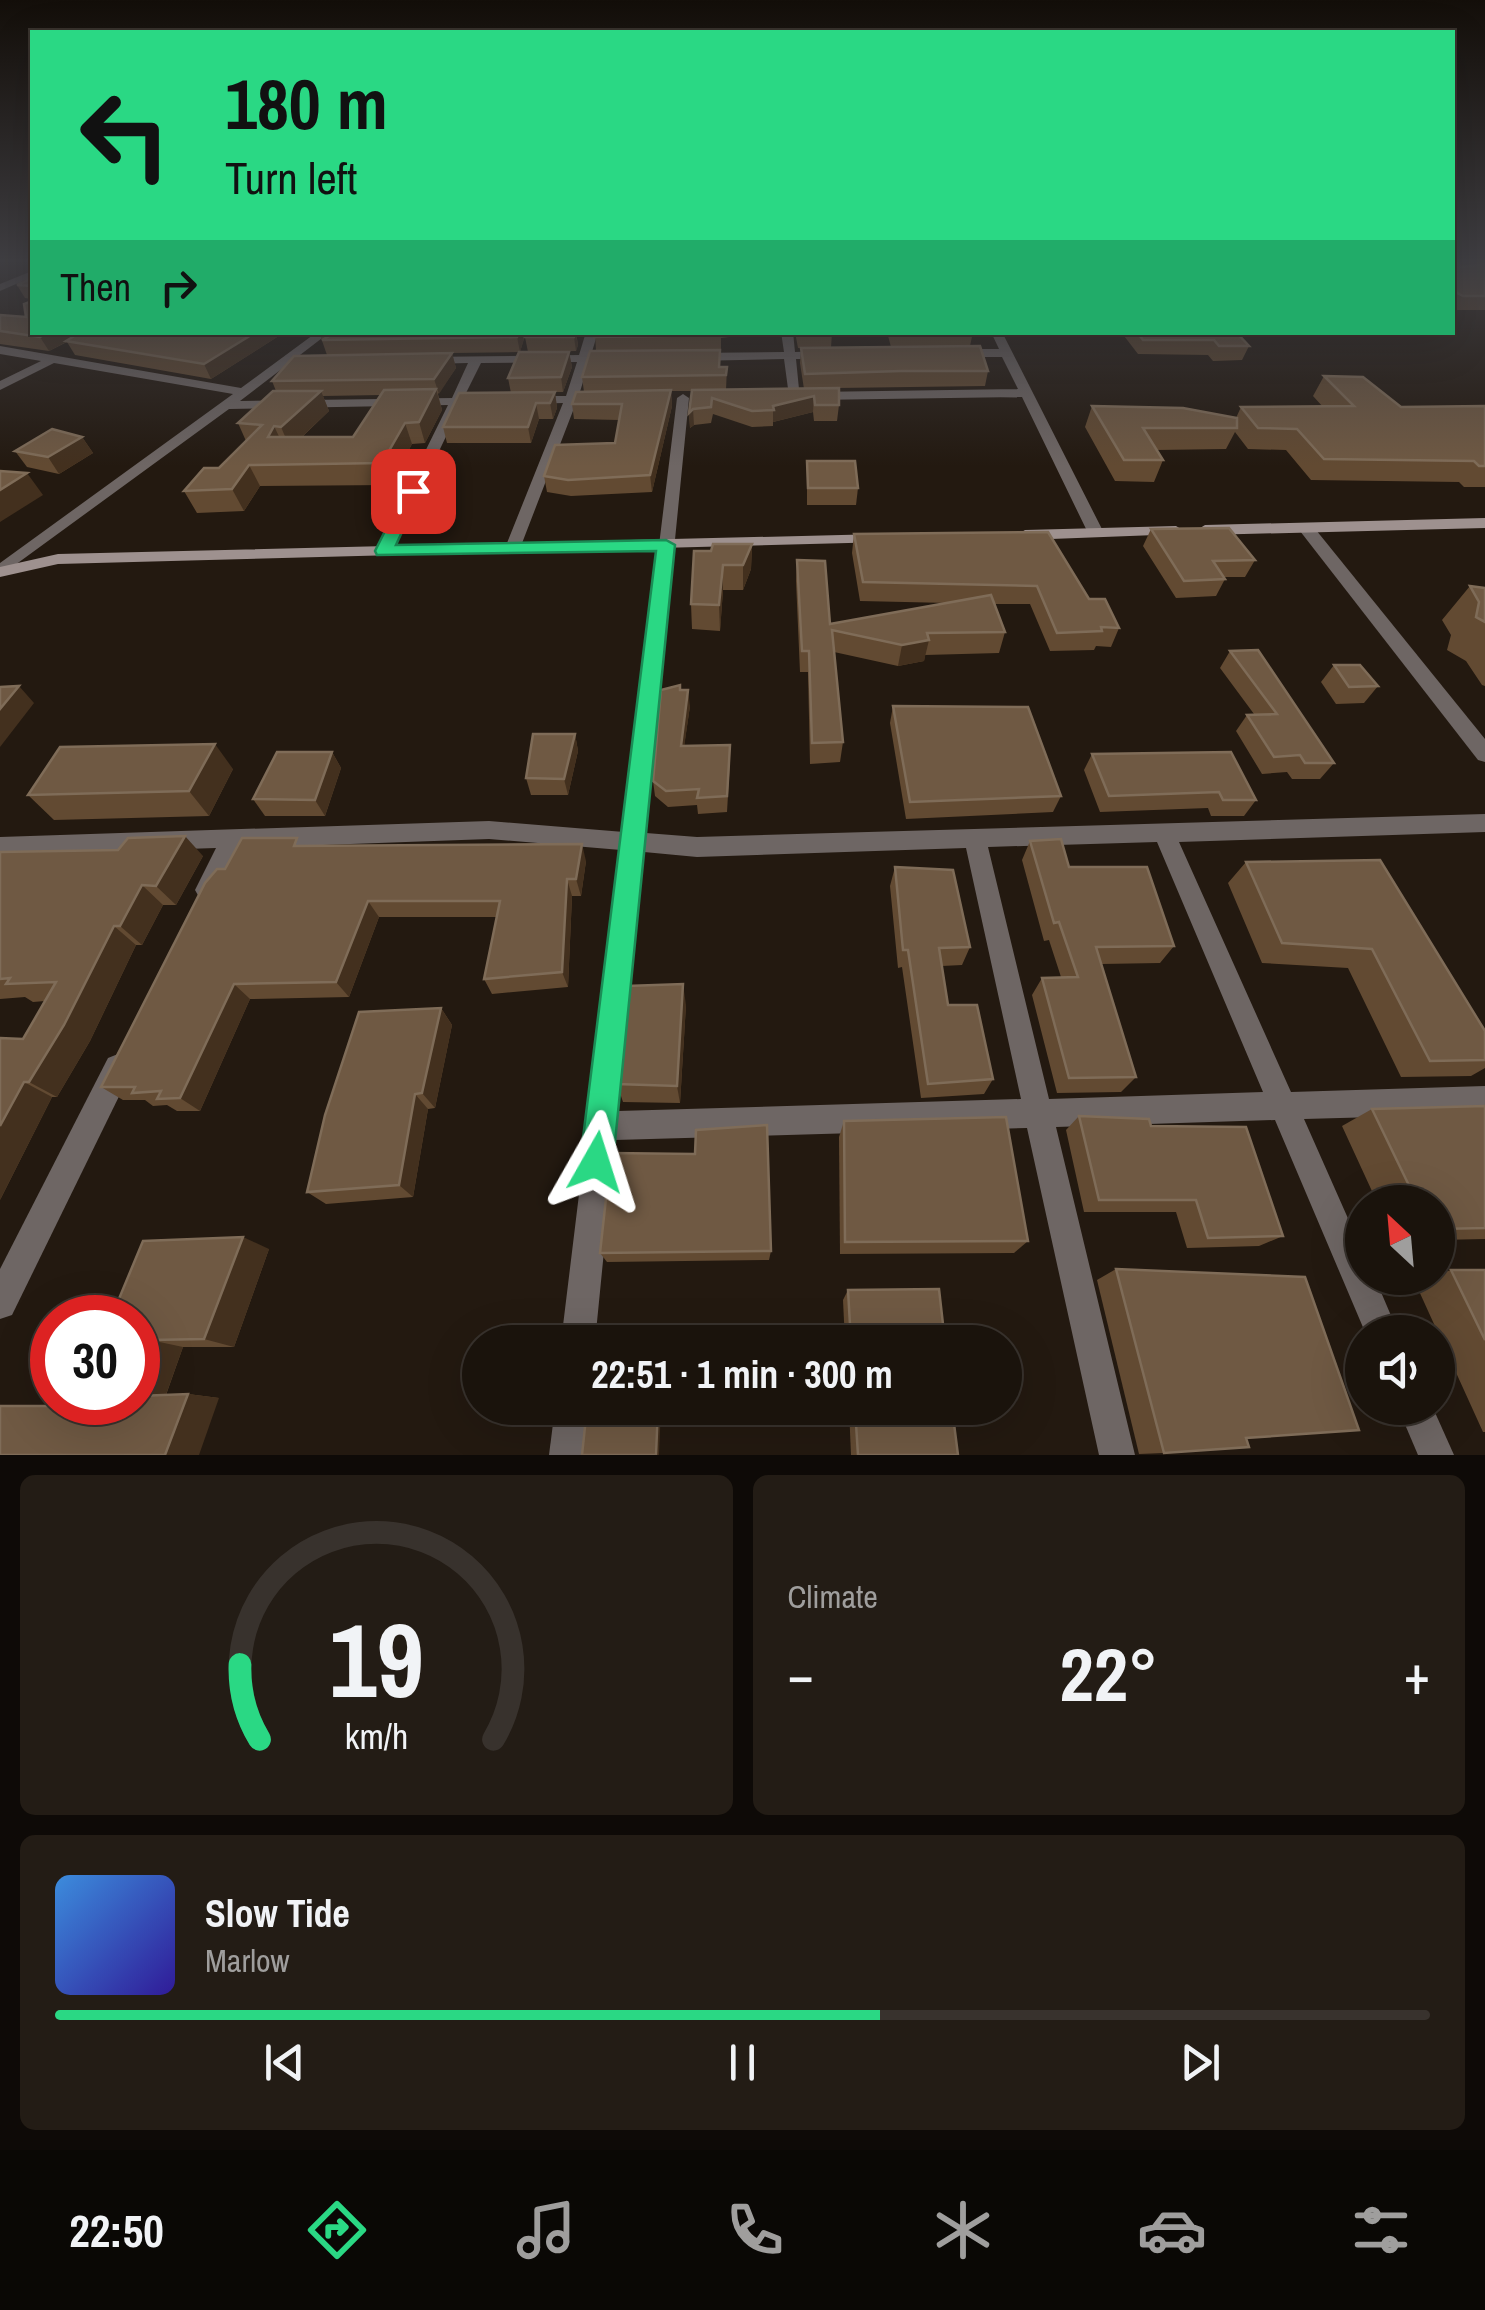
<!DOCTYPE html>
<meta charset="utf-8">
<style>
body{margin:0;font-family:"Archivo Narrow",sans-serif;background:#231c15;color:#f1f3f6;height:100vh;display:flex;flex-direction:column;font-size:38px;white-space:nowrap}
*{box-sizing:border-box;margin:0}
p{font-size:32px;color:#9f9e9d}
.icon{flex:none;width:55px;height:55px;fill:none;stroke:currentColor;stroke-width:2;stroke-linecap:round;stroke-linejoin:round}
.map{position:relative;height:1455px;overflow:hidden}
.side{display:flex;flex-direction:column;gap:20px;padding:20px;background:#0e0a07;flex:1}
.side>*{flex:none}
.banner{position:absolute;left:30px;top:30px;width:1425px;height:305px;border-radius:0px;box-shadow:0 10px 40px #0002,0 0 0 2px #38322d;background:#2ad884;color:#111;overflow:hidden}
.needle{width:65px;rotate:334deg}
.controls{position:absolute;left:1345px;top:1185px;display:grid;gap:20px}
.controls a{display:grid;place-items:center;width:110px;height:110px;border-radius:50%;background:#1a130c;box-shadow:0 10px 40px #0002,0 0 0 2px #38322d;font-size:50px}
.speed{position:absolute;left:30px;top:1295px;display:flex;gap:20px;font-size:50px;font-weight:700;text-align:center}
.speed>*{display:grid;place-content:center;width:130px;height:130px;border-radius:50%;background:#1a130c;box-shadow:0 10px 40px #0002,0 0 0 2px #38322d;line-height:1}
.speed .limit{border:15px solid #d22;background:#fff;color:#111}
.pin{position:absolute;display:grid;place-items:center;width:85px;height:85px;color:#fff;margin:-42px;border-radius:20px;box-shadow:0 5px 15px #0006}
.me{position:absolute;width:110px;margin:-55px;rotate:6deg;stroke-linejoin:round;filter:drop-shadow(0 0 8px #0008)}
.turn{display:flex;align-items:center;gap:35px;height:210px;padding:0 30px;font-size:45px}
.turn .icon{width:130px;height:130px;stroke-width:2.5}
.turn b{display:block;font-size:70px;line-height:85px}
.then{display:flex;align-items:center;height:95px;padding:0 30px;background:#0003;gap:20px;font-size:38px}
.big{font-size:75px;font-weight:700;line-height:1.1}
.side .widget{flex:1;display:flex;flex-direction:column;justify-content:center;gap:15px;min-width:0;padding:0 35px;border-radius:15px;background:#231c15}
.side .dial{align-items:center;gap:0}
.dial svg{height:260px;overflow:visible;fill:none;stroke:#38322d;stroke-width:7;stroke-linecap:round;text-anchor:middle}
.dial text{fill:#f1f3f6;stroke:none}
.song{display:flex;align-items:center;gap:30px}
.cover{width:120px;height:120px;border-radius:15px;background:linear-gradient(135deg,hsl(210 70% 55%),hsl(250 70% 35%))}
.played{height:10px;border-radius:5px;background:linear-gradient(90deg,#2ad884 60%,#38322d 60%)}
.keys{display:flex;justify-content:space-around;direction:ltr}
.heat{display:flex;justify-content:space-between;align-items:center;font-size:55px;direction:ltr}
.side .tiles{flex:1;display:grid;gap:20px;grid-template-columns:1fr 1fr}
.widget:last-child{grid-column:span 2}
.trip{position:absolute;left:462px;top:1325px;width:560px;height:100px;border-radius:50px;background:#1a130c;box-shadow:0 10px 40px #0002,0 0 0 2px #38322d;font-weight:700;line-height:100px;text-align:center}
.menu{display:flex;height:160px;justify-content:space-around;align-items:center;background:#0a0805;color:#9f9e9d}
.menu .icon{width:70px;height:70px}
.menu .selected{color:#2ad884}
.menu b{font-size:45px;color:#f1f3f6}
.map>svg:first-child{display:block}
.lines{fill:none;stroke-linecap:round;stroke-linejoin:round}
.street{fill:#6e6664;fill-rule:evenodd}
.secondary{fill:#9e918f;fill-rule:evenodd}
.wall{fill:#624a32;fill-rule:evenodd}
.shaded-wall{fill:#43301e}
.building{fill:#6f5943;stroke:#7f6c58;stroke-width:2.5}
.route{fill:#2ad884;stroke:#1b8c56;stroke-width:2.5}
</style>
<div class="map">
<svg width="1485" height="1455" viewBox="0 0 1485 1455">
<rect width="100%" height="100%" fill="#231910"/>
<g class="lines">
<g class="street">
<polygon points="32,271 32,277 0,291 0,284"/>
<polygon points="317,332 330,332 240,401 452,398 468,363 428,364 424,363 424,357 579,355 586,332 598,332 591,355 614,354 620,358 614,362 589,362 579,395 599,395 605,399 599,403 576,403 519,551 507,551 505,548 563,403 528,404 522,400 528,396 566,396 577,362 481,363 464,397 479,397 485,401 479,405 461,405 390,554 378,554 376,551 448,405 229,409 0,576 0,563 233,394 54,363 0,390 0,381 41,361 0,354 0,346 241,388"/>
<polygon points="781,332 793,332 795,352 824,351 830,355 824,359 796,359 800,399 789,396 784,359 693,361 687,357 693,353 784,352"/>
<polygon points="991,332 1002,332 1104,533 1102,536 1090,536 1088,533 1022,397 813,400 807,396 813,392 1018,389 1002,357 958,357 952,353 958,349 999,349"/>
<path d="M683 394 689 398 646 833 697 837 1485 814V832L1179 842 1291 1092 1485 1086V1114L1304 1119 1362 1250V1278H1375L1398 1332H1365L1275 1120 1056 1127 1135 1455H1099L1027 1128 615 1140 595 1342H561L621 850 489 839 240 848 215 897 207 900 199 897 195 890 216 848 0 855V837L489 821 624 832 677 398ZM1157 842 1263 1092 1049 1099 988 847ZM966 848 1021 1099 618 1111 644 852 697 857Z"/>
<polygon points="1306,523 1312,525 1485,739 1485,762 1478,760 1300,531 1300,525"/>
<polygon points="118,1054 128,1058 132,1068 128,1078 12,1315 0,1319 0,1269 108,1058"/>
<polygon points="555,1408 589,1408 585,1455 549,1455"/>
<polygon points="1398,1408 1433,1408 1454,1455 1418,1455"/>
</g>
<g class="secondary">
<polygon points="1485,518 1485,528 1205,535 1197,530 1205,525"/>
<polygon points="1176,526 1184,531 1182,534 1025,540 1017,535 1025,530"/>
<polygon points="881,534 889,539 887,542 58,564 0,577 0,567 58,554"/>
</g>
</g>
<g class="wall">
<polygon points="1452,262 1485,262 1485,310 1455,310 1452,308"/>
<polygon points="32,278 32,299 25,298 17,285"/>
<polygon points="0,315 26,317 32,332 285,332 211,379 75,355 67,342 49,351 0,344"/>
<path d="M319 332H526L520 352 452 353 456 368 438 394 442 410 425 443 412 444 390 485 260 486 244 511 197 513 184 491 219 468 246 441 238 423 276 391 272 381 327 355ZM381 395 353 437H302L329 411 323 396Z"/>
<polygon points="576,332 578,345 576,351 528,352 525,337"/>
<polygon points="595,332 770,332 721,338 721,350 596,351"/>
<polygon points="795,332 832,332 831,348 891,347 887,332 973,332 970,346 988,371 985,386 837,388 839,405 837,421 814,421 813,412 773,422 773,426 752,427 713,414 711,423 694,425 690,428 689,413 692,391 671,391 672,406 652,492 571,496 547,492 544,476 615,443 619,420 574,419 572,404 584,392 582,377 727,367 726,390 804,389 800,363 801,348 798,348"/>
<polygon points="1121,332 1236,332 1249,346 1242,360 1213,361 1208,355 1138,354"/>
<polygon points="569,352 572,367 563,392 555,392 557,408 553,419 539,419 531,443 447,443 443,427 511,393 508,378"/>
<polygon points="1324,376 1401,407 1485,406 1485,487 1464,487 1459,482 1311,480 1286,450 1248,449 1235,432 1226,449 1156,450 1163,460 1154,482 1115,481 1085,427 1092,406 1236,418 1241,407 1323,407 1313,396"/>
<polygon points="82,437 93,453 59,474 27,467 15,451"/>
<polygon points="807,461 858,488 856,505 807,505"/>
<polygon points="1151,529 1255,560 1245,577 1224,577 1225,579 1216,596 1176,598 1143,546"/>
<polygon points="854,534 1089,599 1119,628 1111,647 1096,646 1094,650 1050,651 1030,604 995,604 1005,632 999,653 925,655 924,661 898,666 834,652 843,742 840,762 810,764 808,672 800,672 796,581 797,560 830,624 949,603 860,601 852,553"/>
<polygon points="752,544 751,569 743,590 723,590 720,631 692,629 691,604 711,551"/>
<polygon points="1470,586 1485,588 1485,686 1482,685 1466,661 1447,650 1451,635 1442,620"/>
<polygon points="1230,651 1334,763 1320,779 1292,779 1287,772 1262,774 1236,731 1247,715 1254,714 1220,668"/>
<polygon points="1334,665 1378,686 1364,703 1336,704 1321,682"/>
<polygon points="680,690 690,706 684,746 730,761 727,812 698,814 697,805 668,807 655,796 653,781"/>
<polygon points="893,706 1061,796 1053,812 906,819 890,723"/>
<polygon points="575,734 578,751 568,795 531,795 526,778"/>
<polygon points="332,752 341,768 325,816 265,816 253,799"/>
<polygon points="1092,754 1256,800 1244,816 1211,816 1208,808 1100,812 1084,770"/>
<polygon points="233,769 209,816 54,820 28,795"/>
<polygon points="1030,841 1069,867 1174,946 1160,963 1101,964 1136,1077 1121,1092 1057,1093 1032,995 1042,978 1061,977 1049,940 1044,941 1022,860"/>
<polygon points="302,846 586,861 581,896 572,896 568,987 492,994 484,979 497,917 379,917 349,997 250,999 200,1111 177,1111 167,1105 153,1106 145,1100 123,1100 101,1087 225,869"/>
<polygon points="0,852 203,856 176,905 163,905 142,945 136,945 90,1041 57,1097 52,1097 0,1200 23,1039 45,1001 33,1002 25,997 0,999"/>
<polygon points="1380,860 1485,1031 1485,1068 1471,1076 1401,1077 1348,968 1262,963 1228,883 1246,862"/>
<polygon points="895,867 970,947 962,965 942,966 948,1005 993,1079 984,1094 921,1098 902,967 898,968 890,886"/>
<polygon points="686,1005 680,1103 623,1102 617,1084"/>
<polygon points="441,1008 452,1025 435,1108 428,1109 413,1197 326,1204 307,1192"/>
<polygon points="1485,1106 1485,1239 1438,1240 1438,1202 1377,1202 1342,1126 1372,1109"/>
<polygon points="1079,1116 1151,1126 1283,1236 1259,1246 1187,1248 1176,1212 1084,1212 1066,1130"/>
<polygon points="844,1121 1028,1241 1014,1253 840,1254 839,1137"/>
<polygon points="269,1249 234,1347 183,1347 166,1395 188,1394 219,1398 74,1406 138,1318"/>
<polygon points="771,1251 769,1260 607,1262 600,1253"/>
<polygon points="1116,1269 1246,1438 1164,1453 1139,1454 1097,1280"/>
<polygon points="1451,1270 1485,1270 1485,1432 1483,1432 1414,1280 1424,1278 1438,1278 1438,1274"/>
<polygon points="848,1290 945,1342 845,1342 843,1300"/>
<polygon points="849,1408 952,1408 958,1455 851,1455"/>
</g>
<g class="shaded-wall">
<polygon points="49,332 85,332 49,351 40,337"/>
<polygon points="256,332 285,332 211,379 204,364"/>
<polygon points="518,332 526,332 520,352 517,337"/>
<polygon points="575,332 578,345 576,351 574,337"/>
<polygon points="569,352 572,367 563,392 561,377"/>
<polygon points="452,353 456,368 439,394 434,379"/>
<polygon points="436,389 442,410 425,443 419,422"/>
<polygon points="671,390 672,406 652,492 650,475"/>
<polygon points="321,391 329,411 290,448 281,427"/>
<polygon points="555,392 557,408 553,419 550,403"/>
<polygon points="814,396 813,412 773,422 773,406"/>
<polygon points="536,403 539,419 531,443 528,427"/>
<polygon points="693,409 694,425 690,428 689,413"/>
<polygon points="405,423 412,444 390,485 382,463"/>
<polygon points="274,426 284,447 268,437"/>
<polygon points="82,437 93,453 59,474 48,457"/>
<polygon points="249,465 260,486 244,511 232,489"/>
<polygon points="27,473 43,495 0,522 0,490"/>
<polygon points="752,544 751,569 743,590 743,565"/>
<polygon points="723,565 723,590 720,631 719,605"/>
<polygon points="929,640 924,661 898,666 902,645"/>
<polygon points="19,686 34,703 0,747 0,709"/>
<polygon points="688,690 690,706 682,762 681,746"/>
<polygon points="575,734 578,751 568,795 564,779"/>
<polygon points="215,744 233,769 209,816 189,791"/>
<polygon points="332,752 341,768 325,816 315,800"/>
<polygon points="185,836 203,856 176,905 156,886"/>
<polygon points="582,844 586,861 581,896 576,879"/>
<polygon points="567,879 572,896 568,987 562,972"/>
<polygon points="142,885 163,905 142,945 120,926"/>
<polygon points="368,901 379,917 349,997 336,982"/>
<polygon points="114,926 136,945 90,1041 57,1097 29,1082"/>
<polygon points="234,984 250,999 200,1111 180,1098"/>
<polygon points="683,984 686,1005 680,1103 677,1086"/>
<polygon points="441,1008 452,1025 435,1108 422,1093"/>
<polygon points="24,1082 52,1097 0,1200 0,1126"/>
<polygon points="415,1094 428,1109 413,1197 399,1185"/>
<polygon points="243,1237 269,1249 234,1347 204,1339"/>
<polygon points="150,1340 183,1347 164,1400 138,1397 138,1374"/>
<polygon points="188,1394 219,1398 199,1455 165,1455"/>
<polygon points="658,1408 661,1408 659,1455 656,1455"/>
</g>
<g class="building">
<polygon points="1452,262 1459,262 1460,267 1485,264 1485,296 1463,296 1452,290"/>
<polygon points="32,278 32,286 17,285"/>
<polygon points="32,301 32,332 49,332 40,337 0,331 0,315 26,317 24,304"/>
<polygon points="81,332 256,332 204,364 66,341"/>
<polygon points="518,332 517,337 322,340 331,335 319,333"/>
<polygon points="527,332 575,332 574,337 525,337"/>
<polygon points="595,332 720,332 720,335 594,337"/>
<polygon points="1137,332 1236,332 1249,346 1219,346 1214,340 1143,340"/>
<polygon points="980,346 988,371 901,371 805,374 801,348"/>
<polygon points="720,350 719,367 727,367 726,375 582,377 590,351"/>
<polygon points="519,352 569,352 561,377 508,378"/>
<polygon points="452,353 434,379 272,381 294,356"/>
<polygon points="1324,376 1363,377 1401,407 1485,406 1485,466 1479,466 1474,461 1324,459 1297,429 1258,428 1241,407 1354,406"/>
<polygon points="839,388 839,405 815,405 814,396 773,406 774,410 752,411 712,398 711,407 693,409 689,413 692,390"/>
<polygon points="436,389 419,422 405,423 382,463 249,465 232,489 184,491 204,468 219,468 262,425 238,423 273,391 321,391 281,427 274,426 268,437 353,437 384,390"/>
<polygon points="671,390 650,475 568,480 544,476 555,445 615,443 622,404 572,404 576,392"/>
<polygon points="555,392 550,403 536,403 528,427 443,427 459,393"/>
<polygon points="1092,406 1183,408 1237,418 1237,428 1143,428 1163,460 1124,460"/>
<polygon points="52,429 82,437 48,457 15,451"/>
<polygon points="807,461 855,461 858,488 808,488"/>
<polygon points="0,471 27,473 0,490"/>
<polygon points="1229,528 1255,560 1213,561 1225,579 1184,581 1151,529"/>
<polygon points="1048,532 1089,599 1105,599 1119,628 1101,627 1102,631 1057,633 1037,586 863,582 854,534"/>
<polygon points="713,544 752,544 743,565 723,565 719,605 691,604 694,551 711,551"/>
<polygon points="797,560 825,561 830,624 991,595 1005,632 927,633 929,640 902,645 832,630 843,742 812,743 809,651 802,651"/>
<polygon points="1470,586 1485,588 1485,622 1476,617 1479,602"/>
<polygon points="1258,650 1334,763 1305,763 1300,755 1274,757 1247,715 1277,714 1230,651"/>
<polygon points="1334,665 1360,665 1378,686 1349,687"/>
<polygon points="680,685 680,690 688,690 681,746 730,745 727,796 697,798 699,789 666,791 653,781 661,690"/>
<polygon points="19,686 0,709 0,687"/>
<polygon points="893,706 1028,707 1061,796 910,802"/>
<polygon points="533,734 575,734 564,779 526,778"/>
<polygon points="215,744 189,791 28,795 60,747"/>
<polygon points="277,752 332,752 315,800 253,799"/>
<polygon points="1231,752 1256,800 1223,800 1219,792 1109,796 1092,754"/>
<polygon points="185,836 156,886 142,885 120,926 114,926 64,1025 29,1082 24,1082 0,1126 0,1038 23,1039 56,982 6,984 10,978 0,979 0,852 118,850 128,838"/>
<polygon points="242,838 297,838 294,846 582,844 576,879 567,879 562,972 484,979 500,901 368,901 336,982 234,984 180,1098 157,1099 161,1091 132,1093 135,1087 101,1087 205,883 217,869 225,869"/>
<polygon points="1061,839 1069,867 1147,867 1174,946 1096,947 1136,1077 1069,1078 1042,978 1078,977 1059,922 1054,923 1030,841"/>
<polygon points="1380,860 1485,1031 1485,1060 1430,1061 1372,949 1282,943 1246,862"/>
<polygon points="895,867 953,870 970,947 939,948 948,1005 977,1005 993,1079 928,1084 908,950 903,950"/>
<polygon points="683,984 677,1086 617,1084 627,986"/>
<polygon points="441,1008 422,1093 415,1094 399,1185 307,1192 325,1115 359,1012"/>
<polygon points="1485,1106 1485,1228 1438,1229 1438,1202 1417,1202 1372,1109"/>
<polygon points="1079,1116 1149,1119 1151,1126 1246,1127 1283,1236 1208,1238 1196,1200 1099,1200"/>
<polygon points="1006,1117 1028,1241 845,1242 844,1121"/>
<polygon points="767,1125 771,1251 600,1253 611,1153 695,1154 696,1130"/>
<polygon points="243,1237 204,1339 150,1340 138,1374 138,1318 111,1318 143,1241"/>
<polygon points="1116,1269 1305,1277 1359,1430 1246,1438 1249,1447 1164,1453"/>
<polygon points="1451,1270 1485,1270 1485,1340"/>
<polygon points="939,1289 945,1342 851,1342 848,1290"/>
<polygon points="188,1394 165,1455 0,1455 0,1406 74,1406 75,1402 138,1402 138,1396"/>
<polygon points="587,1408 658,1408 656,1455 582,1455"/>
<polygon points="855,1408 952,1408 958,1455 858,1455"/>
</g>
<linearGradient id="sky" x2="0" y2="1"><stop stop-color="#130e09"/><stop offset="0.56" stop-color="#3f3e42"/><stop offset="1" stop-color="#3f3e42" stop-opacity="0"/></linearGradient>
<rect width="1485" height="466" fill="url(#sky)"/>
<polygon class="route" points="407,487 421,491 396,545 666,540 675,545 613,1162 608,1174 596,1179 585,1174 580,1162 656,551 377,555 375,551"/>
</svg>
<div class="controls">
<a><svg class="needle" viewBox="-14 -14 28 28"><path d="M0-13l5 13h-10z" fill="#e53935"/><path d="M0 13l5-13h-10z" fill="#9f9e9d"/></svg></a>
<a><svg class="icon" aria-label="sound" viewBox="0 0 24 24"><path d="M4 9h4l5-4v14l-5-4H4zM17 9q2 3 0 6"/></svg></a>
</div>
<div class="speed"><div class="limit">30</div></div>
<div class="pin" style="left:413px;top:491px;background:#d93025"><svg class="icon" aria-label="arrive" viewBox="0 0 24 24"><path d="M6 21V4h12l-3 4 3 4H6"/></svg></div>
<svg class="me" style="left:596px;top:1162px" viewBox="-20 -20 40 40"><path d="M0-17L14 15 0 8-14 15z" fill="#2ad884" stroke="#fff" stroke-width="4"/></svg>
<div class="trip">22:51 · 1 min · 300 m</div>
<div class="banner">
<div class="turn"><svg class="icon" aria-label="left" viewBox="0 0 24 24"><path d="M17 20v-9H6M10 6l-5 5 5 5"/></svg><div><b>180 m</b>Turn left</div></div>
<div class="then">Then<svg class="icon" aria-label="right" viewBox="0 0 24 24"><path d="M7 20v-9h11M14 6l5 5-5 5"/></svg></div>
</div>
</div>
<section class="side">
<div class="tiles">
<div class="widget dial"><svg viewBox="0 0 100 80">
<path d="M14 69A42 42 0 1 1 86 69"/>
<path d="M14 69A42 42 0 0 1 8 46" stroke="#2ad884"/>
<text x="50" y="56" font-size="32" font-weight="700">19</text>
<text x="50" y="72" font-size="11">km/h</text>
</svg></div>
<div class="widget"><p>Climate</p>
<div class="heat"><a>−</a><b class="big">22°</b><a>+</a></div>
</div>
<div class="widget">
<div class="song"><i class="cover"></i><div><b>Slow Tide</b><p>Marlow</p></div></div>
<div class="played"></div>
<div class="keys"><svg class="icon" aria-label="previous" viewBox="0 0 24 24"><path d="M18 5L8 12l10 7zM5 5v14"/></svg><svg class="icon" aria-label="pause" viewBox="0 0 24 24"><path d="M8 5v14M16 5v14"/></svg><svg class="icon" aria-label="next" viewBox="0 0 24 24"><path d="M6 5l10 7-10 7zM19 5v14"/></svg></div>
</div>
</div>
</section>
<nav class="menu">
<b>22:50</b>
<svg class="icon selected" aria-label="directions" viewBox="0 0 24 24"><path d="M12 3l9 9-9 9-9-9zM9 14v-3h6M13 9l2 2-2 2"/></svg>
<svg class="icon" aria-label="music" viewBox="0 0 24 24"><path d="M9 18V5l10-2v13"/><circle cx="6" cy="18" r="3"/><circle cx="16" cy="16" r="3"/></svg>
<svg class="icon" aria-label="phone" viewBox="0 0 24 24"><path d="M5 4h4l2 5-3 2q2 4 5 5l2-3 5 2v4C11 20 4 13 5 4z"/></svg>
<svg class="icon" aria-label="climate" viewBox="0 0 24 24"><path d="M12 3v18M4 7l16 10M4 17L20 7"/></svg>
<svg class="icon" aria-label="car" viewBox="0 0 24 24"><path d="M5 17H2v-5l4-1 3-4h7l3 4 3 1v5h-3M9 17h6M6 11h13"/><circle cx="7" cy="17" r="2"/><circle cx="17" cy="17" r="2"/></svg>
<svg class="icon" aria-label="filters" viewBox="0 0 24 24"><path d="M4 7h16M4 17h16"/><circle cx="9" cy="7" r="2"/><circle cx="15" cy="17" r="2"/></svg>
</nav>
